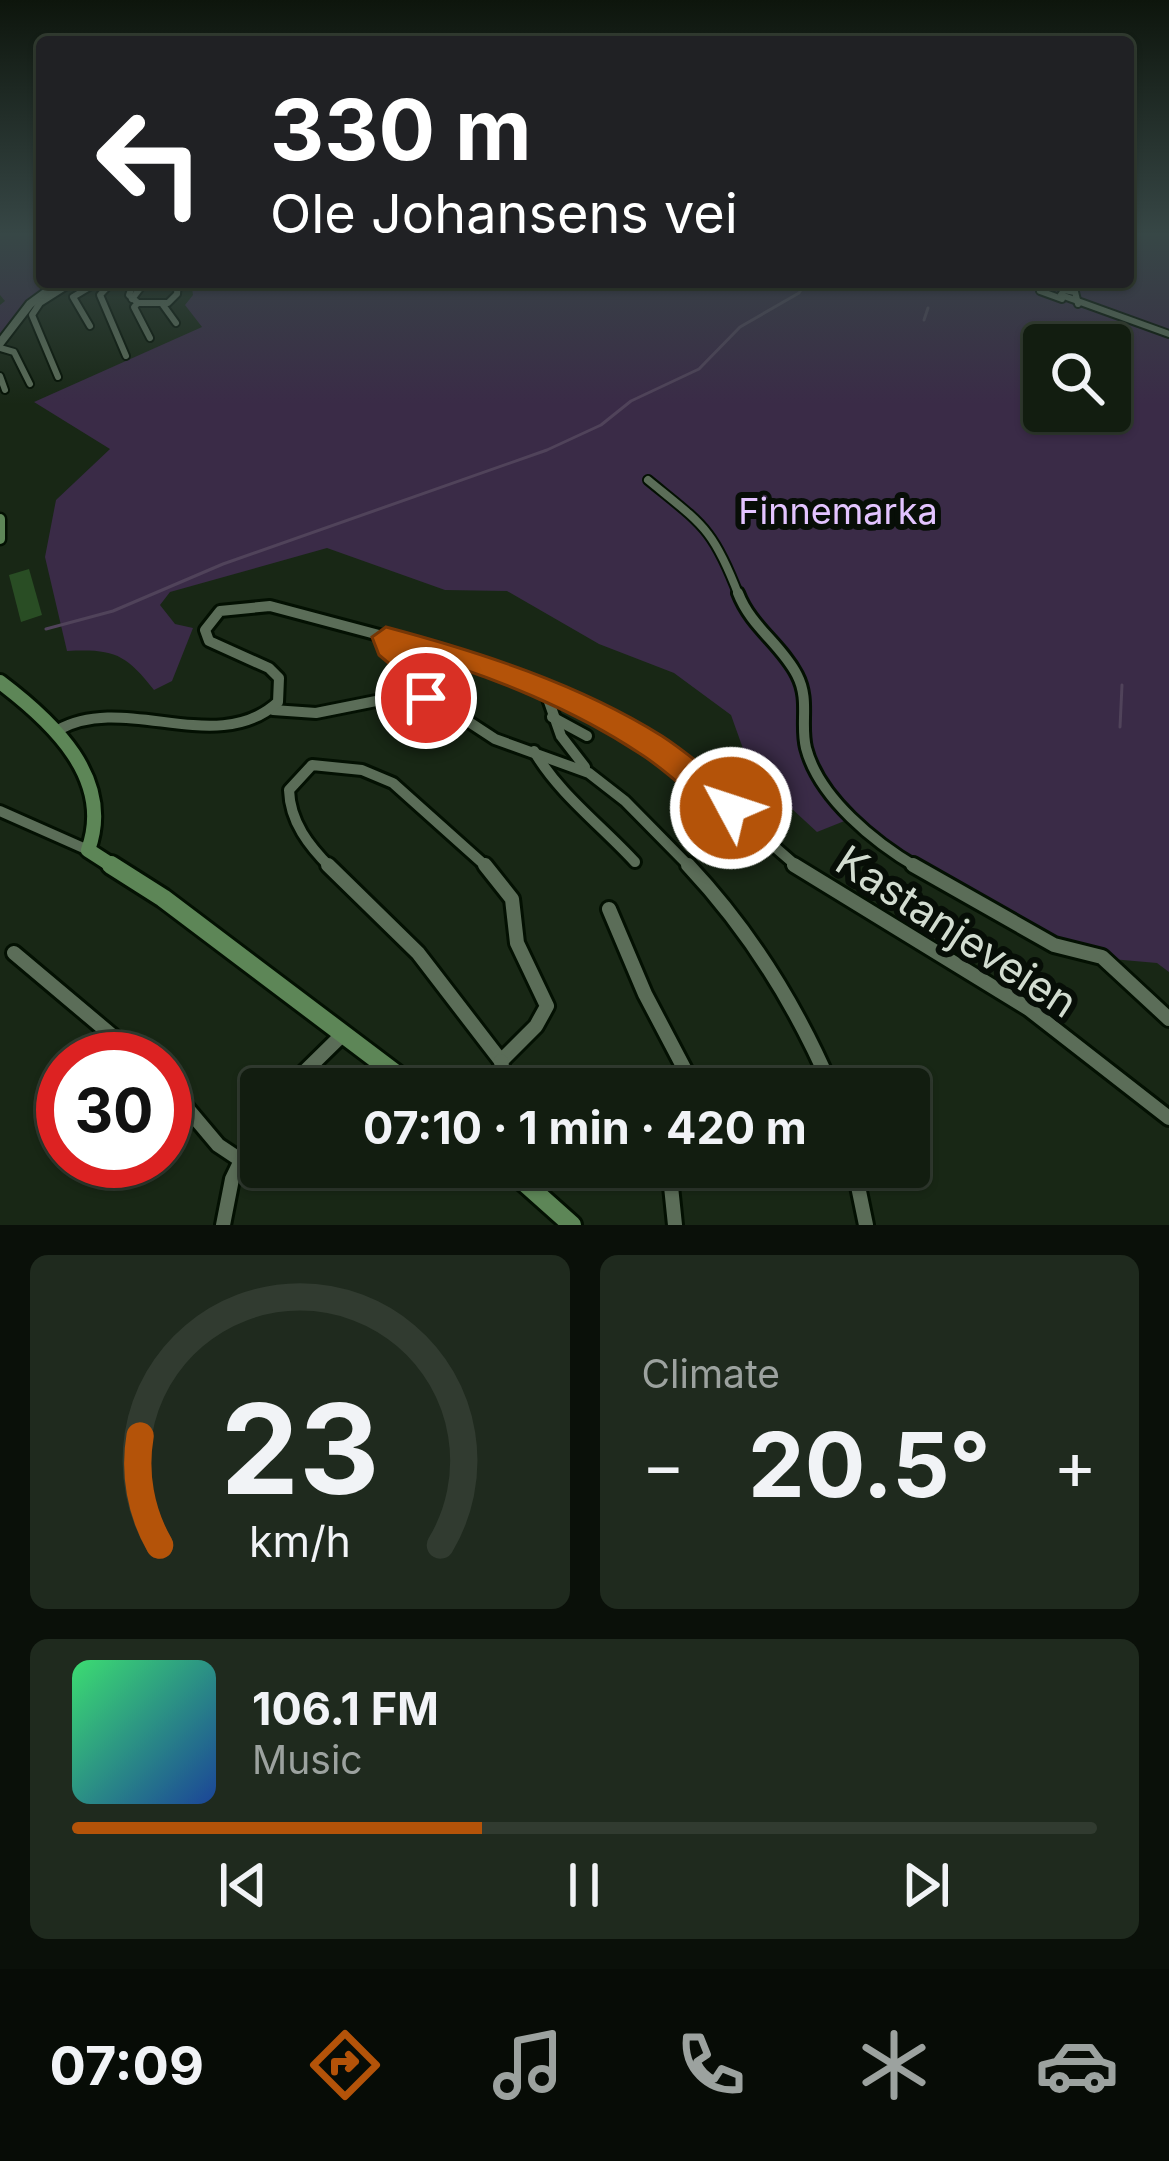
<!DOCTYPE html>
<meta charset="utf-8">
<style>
body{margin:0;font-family:Inter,sans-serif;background:#1f2a1e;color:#f1f3f6;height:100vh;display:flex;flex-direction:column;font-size:45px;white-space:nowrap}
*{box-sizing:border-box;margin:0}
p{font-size:39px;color:#9ca29f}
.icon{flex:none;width:66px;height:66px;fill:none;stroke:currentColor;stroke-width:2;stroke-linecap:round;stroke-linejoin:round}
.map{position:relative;height:1225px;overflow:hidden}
.drawer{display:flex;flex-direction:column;gap:30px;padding:30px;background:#0a1009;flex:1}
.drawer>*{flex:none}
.banner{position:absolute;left:36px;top:36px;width:1098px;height:252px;border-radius:12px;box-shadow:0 3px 9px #0004,0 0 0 3px #313b30;background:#202124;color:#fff;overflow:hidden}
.controls{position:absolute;left:1023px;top:324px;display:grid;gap:24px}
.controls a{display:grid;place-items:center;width:108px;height:108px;border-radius:12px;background:#121d10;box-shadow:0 3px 9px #0004,0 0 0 3px #313b30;font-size:60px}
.speed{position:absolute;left:36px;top:1032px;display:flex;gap:24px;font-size:60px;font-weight:700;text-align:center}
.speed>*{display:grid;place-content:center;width:156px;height:156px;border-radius:50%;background:#121d10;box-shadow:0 3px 9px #0004,0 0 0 3px #313b30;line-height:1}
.speed .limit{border:18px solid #d22;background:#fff;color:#111}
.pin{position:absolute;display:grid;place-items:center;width:102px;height:102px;color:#fff;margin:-51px;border:6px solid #fff;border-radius:50%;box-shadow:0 3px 12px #0007}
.me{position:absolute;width:132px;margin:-66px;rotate:310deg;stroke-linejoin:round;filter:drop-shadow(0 0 9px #0008)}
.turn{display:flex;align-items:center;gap:42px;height:252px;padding:0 36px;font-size:54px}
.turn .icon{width:156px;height:156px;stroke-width:2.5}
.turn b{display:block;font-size:84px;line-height:102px}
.big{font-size:90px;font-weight:700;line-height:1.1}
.drawer .card{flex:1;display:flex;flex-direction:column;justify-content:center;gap:18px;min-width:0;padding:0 42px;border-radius:18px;background:#1f2a1e}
.drawer .dial{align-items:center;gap:0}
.dial svg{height:312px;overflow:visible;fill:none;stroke:#313b30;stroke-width:7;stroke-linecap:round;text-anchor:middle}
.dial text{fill:#f1f3f6;stroke:none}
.song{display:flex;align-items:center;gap:36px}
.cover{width:144px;height:144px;border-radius:18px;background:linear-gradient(135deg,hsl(140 70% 55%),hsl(220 70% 35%))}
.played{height:12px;border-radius:6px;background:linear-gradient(90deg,#b45309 40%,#313b30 40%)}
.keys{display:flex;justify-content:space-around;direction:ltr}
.heat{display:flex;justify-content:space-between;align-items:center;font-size:66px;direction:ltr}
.drawer .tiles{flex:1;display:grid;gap:30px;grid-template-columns:1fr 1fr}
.card:last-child{grid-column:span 2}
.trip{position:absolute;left:240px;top:1068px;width:690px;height:120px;border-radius:12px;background:#121d10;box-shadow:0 3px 9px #0004,0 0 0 3px #313b30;font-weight:700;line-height:120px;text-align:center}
.dock{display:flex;height:192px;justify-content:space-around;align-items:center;background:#070c06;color:#9ca29f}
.dock .icon{width:84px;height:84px}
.dock .on{color:#b45309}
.dock b{font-size:54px;color:#f1f3f6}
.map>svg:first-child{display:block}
.green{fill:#3a2b47;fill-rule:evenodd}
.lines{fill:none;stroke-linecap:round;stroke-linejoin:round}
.stream{stroke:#50435a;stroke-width:3}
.building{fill:#294d24}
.minor-far3-casing{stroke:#031002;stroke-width:10}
.minor-far2-casing{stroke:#031002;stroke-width:12}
.minor-far1-casing{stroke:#031002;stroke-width:16}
.minor-casing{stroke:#031002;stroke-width:20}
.tertiary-casing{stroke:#031002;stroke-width:12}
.secondary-far2-casing{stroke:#031002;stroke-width:15}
.secondary-far1-casing{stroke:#031002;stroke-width:20}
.secondary-casing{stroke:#031002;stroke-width:24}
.minor-far3{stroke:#5b6d58;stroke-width:6}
.minor-far2{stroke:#5b6d58;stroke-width:8}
.minor-far1{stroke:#5b6d58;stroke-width:10}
.minor{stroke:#5b6d58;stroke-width:14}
.tertiary{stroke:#5b6d58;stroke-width:8}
.secondary-far2{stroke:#5d8657;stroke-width:10}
.secondary-far1{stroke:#5d8657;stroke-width:14}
.secondary{stroke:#5d8657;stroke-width:18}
.route{fill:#b45309;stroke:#753606;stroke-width:3}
.labels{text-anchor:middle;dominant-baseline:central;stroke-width:12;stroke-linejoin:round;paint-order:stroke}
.park-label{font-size:36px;fill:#e3c4ff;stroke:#070e07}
.near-street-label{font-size:42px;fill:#d2dcd0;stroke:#070e07}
</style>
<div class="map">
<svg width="1169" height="1225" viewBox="0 0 1169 1225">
<rect width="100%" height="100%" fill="#182715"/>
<g class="green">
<polygon points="0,233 42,233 42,282 56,282 25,304 0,337 0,305 5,301 0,295"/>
<path d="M1128 233H1169V972L1157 963 1066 955 847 820 817 832 751 771 731 715 674 673 599 644 507 591 445 590 327 548 170 592 160 605 175 624 193 628 172 681 154 690C125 653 113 649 67 651L45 557 56 500 110 449 34 402 202 327 185 305 193 295 191 282H1128ZM1044 345H1110V411H1044Z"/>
</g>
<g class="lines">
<g class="stream">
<polyline points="924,320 928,308"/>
<polyline points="46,629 113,611 223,564 547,450 601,425 631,401 699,369 740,327 799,293 806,282"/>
<polyline points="1120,727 1122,685"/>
</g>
</g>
<polygon class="building" points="29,569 42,615 21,622 9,575"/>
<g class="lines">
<g class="minor-far3-casing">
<g id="minor-far3">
<polyline points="112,282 100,295 126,356"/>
<polyline points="134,282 129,295 138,303 134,307 150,338"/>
<polyline points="1040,291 1062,299"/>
<polyline points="1061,295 1169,334"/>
<polyline points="1061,295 1064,290 1075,292 1078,304"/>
<polyline points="132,299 145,282"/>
<polyline points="138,303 168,303 177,294 178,282"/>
<polyline points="163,305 176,323"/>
<polyline points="90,326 73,297 98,282"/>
<polyline points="0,348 14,352 30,384"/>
<polyline points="0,376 5,390"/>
<polyline points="58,377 32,315 40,303 73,282"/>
</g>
</g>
<g class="minor-far2-casing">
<path id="minor-far2" d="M648 480C703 525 713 528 739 596"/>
</g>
<g class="minor-far1-casing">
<g id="minor-far1">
<path d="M738 593C751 627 781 644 797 675 810 700 800 723 806 748 819 798 875 843 918 868"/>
<polyline points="386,637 384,642 414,669 431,697"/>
<polyline points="546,693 561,736 585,767"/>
<polyline points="273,710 316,713 386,699 434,699 495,739 589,773 625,801 691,868"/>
<polyline points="552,717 587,736"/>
<path d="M58 730C125 692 218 758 278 702L279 678 269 668 209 641 205 630 220 611 270 606 458 656 605 718 692 775 799 868"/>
<path d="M534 751C559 794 601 825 635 862"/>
<polyline points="0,811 88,850"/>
<path d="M331 868C309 846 290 822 289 790L312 765 362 770 393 783 488 868"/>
</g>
</g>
<g class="minor-casing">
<g id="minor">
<polyline points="328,865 418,953 501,1061"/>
<polyline points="485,865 512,899 517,943 547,1006 536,1026 501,1061"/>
<path d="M688 865C749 930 797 1007 832 1089"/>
<polyline points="794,865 1029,1009 1169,1118"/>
<polyline points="913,865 1054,945 1102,957 1169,1019"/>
<polyline points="609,909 645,994 695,1089"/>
<polyline points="14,953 140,1059"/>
<polyline points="501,1061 506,1089"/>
<polyline points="165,1082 218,1145 239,1159"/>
<polyline points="287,1089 341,1036"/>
<polyline points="669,1167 675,1225"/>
<polyline points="854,1167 866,1225"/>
<polyline points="223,1225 232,1179 261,1119"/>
</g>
</g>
<g class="tertiary-casing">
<polyline id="tertiary" points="0,343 30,304 60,282"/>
</g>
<g class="secondary-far2-casing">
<polyline id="secondary-far2" points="0,519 0,539"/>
</g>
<g class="secondary-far1-casing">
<path id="secondary-far1" d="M0 682C53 722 114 779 88 850L116 868"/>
</g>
<g class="secondary-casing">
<g id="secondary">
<polyline points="111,865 163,898 416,1089"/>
<polyline points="507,1167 572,1225"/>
</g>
</g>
<use href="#minor-far3" class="minor-far3"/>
<use href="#minor-far2" class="minor-far2"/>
<use href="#minor-far1" class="minor-far1"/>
<use href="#minor" class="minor"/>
<use href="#tertiary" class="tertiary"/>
<use href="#secondary-far2" class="secondary-far2"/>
<use href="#secondary-far1" class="secondary-far1"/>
<use href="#secondary" class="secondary"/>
</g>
<linearGradient id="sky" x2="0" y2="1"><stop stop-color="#0d150c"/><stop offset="0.58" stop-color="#374746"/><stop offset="1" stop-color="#374746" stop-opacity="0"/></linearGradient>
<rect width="1169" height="404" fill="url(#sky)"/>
<path class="route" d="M386 627C480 652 579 684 662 736 690 754 716 778 743 799L748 808 743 818 731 822 719 818C693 797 668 771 639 753 574 710 492 676 417 655L446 697 442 705H415L404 676 379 655 372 637Z"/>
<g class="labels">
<g class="park-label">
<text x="838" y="511">Finnemarka</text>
</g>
<g class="near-street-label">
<text transform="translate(957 931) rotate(33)">Kastanjeveien</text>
</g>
</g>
</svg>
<div class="controls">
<a><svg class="icon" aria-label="search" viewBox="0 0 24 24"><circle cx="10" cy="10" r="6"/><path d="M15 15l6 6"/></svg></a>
</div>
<div class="speed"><div class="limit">30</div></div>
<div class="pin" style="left:426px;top:698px;background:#d93025"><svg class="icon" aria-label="arrive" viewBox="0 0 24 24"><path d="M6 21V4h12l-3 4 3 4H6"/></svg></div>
<svg class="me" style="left:731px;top:808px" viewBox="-20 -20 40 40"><circle r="17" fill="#b45309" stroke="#fff" stroke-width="3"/><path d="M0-11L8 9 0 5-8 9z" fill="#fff"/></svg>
<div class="trip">07:10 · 1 min · 420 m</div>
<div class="banner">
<div class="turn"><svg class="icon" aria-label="left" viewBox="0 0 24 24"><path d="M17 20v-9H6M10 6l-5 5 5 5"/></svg><div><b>330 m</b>Ole Johansens vei</div></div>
</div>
</div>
<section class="drawer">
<div class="tiles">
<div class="card dial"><svg viewBox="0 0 100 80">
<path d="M14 69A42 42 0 1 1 86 69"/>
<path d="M14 69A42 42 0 0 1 9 41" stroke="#b45309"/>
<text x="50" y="56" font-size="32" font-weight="700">23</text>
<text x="50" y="72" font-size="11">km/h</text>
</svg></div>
<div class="card"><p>Climate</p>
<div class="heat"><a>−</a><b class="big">20.5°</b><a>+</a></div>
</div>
<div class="card">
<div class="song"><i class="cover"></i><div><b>106.1 FM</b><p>Music</p></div></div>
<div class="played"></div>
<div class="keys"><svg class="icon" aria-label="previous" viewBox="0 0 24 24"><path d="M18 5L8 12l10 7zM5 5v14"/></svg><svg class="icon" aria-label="pause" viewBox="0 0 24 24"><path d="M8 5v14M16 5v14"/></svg><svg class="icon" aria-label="next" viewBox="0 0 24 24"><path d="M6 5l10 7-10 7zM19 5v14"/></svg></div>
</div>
</div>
</section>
<nav class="dock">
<b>07:09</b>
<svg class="icon on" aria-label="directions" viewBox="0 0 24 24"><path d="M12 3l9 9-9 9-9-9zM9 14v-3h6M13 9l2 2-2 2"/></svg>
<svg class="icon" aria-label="music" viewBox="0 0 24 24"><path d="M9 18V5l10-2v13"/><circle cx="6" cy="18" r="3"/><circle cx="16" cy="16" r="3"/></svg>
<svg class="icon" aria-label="phone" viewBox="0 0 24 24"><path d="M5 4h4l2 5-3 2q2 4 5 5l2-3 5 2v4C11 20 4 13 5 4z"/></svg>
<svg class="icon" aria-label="climate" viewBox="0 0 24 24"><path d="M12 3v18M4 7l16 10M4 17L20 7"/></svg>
<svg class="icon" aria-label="car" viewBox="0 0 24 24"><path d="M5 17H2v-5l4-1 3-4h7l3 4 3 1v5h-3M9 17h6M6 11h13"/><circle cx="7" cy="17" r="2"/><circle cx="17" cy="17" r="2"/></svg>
</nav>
